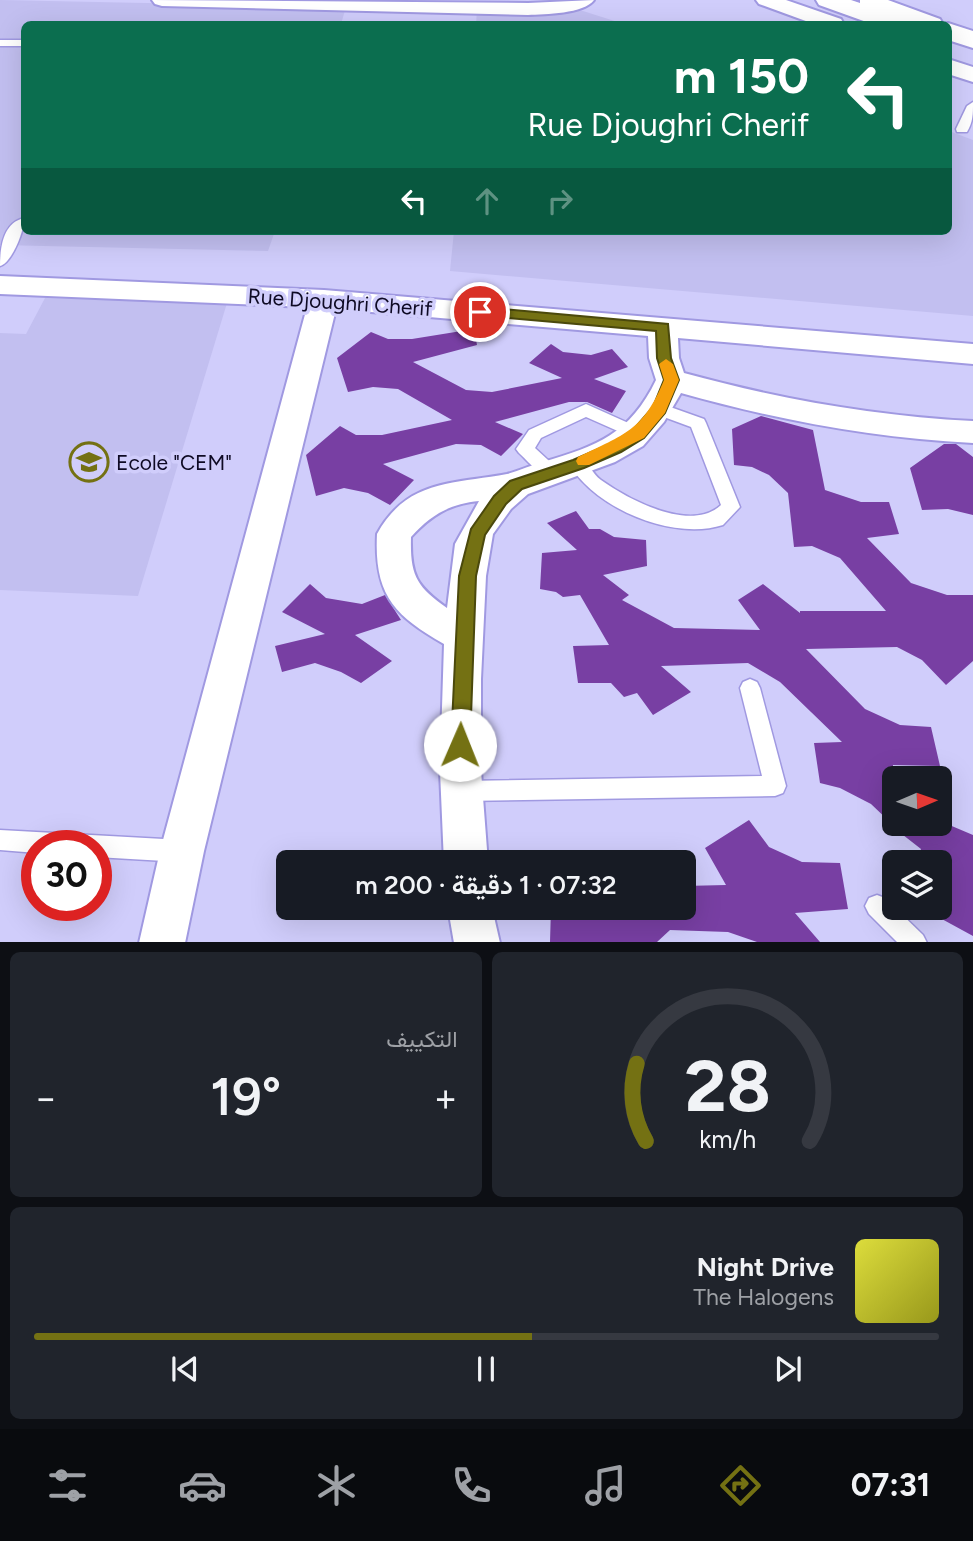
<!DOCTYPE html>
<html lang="ar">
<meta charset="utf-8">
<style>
body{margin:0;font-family:Figtree,Vazirmatn,sans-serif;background:#20242c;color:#f1f3f6;direction:rtl;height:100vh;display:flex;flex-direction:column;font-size:26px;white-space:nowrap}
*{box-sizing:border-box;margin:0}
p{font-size:23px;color:#9ea1a6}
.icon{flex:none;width:38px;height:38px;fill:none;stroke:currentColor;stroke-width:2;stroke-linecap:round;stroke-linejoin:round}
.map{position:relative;height:942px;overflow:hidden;direction:ltr}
.panel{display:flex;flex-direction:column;gap:10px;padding:10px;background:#0d0f14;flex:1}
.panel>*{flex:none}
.guide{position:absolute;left:21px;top:21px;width:931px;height:214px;border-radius:10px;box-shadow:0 7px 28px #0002;direction:rtl;background:#0b6e4f;color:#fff;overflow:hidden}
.needle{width:46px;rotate:88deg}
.controls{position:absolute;left:882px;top:766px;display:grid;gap:14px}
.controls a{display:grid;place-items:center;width:70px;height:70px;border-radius:10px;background:#171b24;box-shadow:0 7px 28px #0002;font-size:35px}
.speed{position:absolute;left:21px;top:830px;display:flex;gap:14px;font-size:35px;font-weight:700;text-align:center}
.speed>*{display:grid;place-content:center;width:91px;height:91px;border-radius:50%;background:#171b24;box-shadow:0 7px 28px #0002;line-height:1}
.speed .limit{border:10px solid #d22;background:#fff;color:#111}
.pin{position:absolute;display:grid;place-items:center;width:60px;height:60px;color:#fff;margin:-30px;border:4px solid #fff;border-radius:50%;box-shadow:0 2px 7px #0007}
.me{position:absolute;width:77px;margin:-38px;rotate:1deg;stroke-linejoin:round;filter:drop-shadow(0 0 5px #0008)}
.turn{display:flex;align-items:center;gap:24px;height:147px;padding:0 28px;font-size:32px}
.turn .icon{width:91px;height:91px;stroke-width:2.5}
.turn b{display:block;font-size:49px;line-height:60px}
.lanes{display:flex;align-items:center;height:66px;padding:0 28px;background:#0003;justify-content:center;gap:35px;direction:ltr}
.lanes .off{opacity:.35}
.big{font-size:52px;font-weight:600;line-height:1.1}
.panel .widget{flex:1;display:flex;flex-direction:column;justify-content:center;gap:10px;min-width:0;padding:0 24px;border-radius:10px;background:#20242c}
.panel .dial{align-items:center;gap:0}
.dial svg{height:182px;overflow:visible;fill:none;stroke:#363941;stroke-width:7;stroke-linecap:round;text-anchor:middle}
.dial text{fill:#f1f3f6;stroke:none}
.song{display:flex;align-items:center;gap:21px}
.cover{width:84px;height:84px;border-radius:10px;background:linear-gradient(135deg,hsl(60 70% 55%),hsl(60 70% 35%))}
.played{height:7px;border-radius:4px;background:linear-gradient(90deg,#747113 55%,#363941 55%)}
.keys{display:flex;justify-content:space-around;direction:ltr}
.heat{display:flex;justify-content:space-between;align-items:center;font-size:38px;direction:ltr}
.panel .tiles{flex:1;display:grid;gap:10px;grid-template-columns:1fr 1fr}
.widget:last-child{grid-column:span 2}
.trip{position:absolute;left:276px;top:850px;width:420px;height:70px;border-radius:10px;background:#171b24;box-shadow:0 7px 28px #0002;font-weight:600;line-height:70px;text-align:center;direction:rtl}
.tab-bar{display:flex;height:112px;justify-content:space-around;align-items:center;background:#090b0e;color:#9ea1a6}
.tab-bar .icon{width:49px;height:49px}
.tab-bar .on{color:#747113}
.tab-bar b{font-size:32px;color:#f1f3f6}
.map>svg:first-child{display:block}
.built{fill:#c2bff0}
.building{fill:#783fa3}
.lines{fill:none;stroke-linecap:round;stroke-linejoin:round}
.service-casing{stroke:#a099e1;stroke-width:3}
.minor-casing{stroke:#a099e1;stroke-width:4}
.secondary-casing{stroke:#a099e1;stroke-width:4}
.service{fill:#fff;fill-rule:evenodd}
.minor{fill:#fff;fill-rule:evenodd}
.secondary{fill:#fff;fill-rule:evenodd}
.route{fill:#747113;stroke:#4b490c;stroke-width:2}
.slow{fill:#f59e0b}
.labels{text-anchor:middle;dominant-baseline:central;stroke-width:7;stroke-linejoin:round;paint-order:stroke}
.street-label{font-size:21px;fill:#0e0a24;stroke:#d0cdfb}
.poi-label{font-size:21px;fill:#0e0a24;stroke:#d0cdfb;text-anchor:start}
</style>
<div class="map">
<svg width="973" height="943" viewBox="0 0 973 943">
<rect width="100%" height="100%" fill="#d0cdfb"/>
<g class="built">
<polygon points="0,0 346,7 341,24 24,24 24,231 275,231 268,251 0,245"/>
<polygon points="477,10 583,11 624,24 476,24"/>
<polygon points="949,131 973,140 973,316 450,271 454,231 948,231"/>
<polygon points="45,298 227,303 138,596 0,590 0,333 26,334"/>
</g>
<g class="building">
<polygon points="474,329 477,345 413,362 466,390 492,392 562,378 529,363 551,344 563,352 591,355 612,349 628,367 594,379 626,391 612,413 587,402 569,402 495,422 523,434 501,456 481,445 456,444 383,464 414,480 390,505 368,493 344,488 316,496 306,455 340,426 356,435 382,435 452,420 398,389 373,387 348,392 337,358 371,332 388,339 412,339"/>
<polygon points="761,416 813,430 825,490 861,502 889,502 899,534 867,538 911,583 947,595 973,595 973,661 946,685 922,660 897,647 806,649 865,709 900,725 931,727 940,766 893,765 894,824 947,824 973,835 973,936 940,918 940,863 916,863 921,849 889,824 892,824 871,804 840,788 820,783 814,743 842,742 780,682 748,663 661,666 691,692 653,715 637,693 624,697 611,683 578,683 573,646 609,645 580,595 563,597 556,592 540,589 542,553 577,550 547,523 576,511 589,529 600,529 614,537 646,540 647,566 603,575 629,595 622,600 674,628 760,630 738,600 763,584 800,613 800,611 886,611 840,558 812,546 794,547 788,493 769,475 752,467 734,465 732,429"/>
<polygon points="944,444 956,444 973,457 973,515 948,509 922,510 910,468"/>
<polygon points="310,584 326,598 362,604 385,595 401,620 355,635 392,661 361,683 341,672 315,663 282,672 275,646 325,634 282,612"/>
<polygon points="749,820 769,847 802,862 840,863 848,909 795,913 820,942 757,942 728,932 670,930 657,942 550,942 551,908 672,908 684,920 684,886 726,885 705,848"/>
</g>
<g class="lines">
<g class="service-casing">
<g id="service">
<rect x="0" y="40" width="24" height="6"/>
<path d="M973 102C973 114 973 122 967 132H957L956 129 967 106Z"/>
<path d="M24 218C25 229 12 263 0 266 0 247 3 223 24 218Z"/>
<path d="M659 403 704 419 706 423 740 507 723 525C673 541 596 509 569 464L578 458C589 461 592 474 601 480 629 500 691 533 721 505L691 427 653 413 651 409Z"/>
<path d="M586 404 644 430 646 434 638 440 586 417 541 438 535 448 560 471 557 475C542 480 530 463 519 453L516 449 529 430Z"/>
<polygon points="750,679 757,682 760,688 786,786 783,793 775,796 461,801 453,798 450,791 453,784 461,781 762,776 740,688 743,682"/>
<polygon points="0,830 182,840 190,843 193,851 190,859 182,862 96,857 96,845 37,845 37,853 0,850"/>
<polygon points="877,895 885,898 923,935 927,943 898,943 869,914 865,906 869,898"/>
</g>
</g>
<g class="minor-casing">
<g id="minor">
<path d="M152 0 528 3 594 0C584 14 545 14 528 15L162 6 155 4Z"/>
<polygon points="756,0 786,0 841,19 844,24 814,24 759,4"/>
<polygon points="948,59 973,67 973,82 948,74"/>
<path d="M0 276 324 290 973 344V364L678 338 679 358 684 373C779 399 875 416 973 421V443C873 438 777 420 681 393L664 422 643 446 615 462 528 494 511 509 493 534 486 576 481 679V771L488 863H444L440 771 444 644C393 615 374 594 377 534 407 479 454 484 507 474 519 471 531 465 543 462 597 446 630 434 656 380L649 358 648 336 336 309 204 851 185 943H139L160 851 307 307 0 294ZM479 501 455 544 447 608C416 586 410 575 411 537 431 515 449 504 479 501Z"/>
<polygon points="448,908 492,908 500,943 454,943"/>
</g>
</g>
<g class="secondary-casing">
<g id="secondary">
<polygon points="816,0 851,0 860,3 860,0 888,0 940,19 943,24 872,24 819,5"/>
<polygon points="948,23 973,31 973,48 948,40 948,24 944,24"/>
</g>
</g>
<use href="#service" class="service"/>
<use href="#minor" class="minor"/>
<use href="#secondary" class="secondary"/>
</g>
<polygon class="route" points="480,307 668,324 671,358 679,380 665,413 644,438 621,452 584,468 522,489 506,504 485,535 476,576 470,745 467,751 460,753 453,751 451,745 459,576 471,529 494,496 510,481 573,460 610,444 633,430 653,407 664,380 657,358 656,331 475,315 473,312"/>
<path class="slow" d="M666 359 673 364 679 380 665 413 644 438 589 465H578L576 461 578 457C625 434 643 431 664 380L659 364Z"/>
<defs>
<g id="school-ring" transform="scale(2.0125)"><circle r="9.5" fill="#d0cdfb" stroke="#747113" stroke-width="1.5"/><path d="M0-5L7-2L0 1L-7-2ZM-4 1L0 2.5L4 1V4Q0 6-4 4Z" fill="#747113"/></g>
</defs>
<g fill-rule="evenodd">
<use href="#school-ring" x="89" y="462"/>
</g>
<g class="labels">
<g class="street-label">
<text transform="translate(340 302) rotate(4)">Rue Djoughri Cherif</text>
</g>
<g class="poi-label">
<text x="116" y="462">Ecole "CEM"</text>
</g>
</g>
</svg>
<div class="controls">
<a><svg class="needle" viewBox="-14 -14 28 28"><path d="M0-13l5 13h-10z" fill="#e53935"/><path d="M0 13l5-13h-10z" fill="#9ea1a6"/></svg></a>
<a><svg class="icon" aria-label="layers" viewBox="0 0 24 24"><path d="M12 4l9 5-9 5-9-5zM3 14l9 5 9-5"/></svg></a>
</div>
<div class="speed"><div class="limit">30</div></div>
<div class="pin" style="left:480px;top:312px;background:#d93025"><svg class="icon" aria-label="arrive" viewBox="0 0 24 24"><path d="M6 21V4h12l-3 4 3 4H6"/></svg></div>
<svg class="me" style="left:460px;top:745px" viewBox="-20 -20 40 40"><circle r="19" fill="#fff"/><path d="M0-13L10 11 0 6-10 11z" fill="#747113"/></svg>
<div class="trip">07:32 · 1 دقيقة · 200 m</div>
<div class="guide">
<div class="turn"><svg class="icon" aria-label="left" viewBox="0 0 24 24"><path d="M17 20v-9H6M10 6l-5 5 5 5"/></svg><div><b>150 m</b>Rue Djoughri Cherif</div></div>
<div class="lanes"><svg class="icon" aria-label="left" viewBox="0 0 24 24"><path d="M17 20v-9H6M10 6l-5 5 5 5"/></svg><svg class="icon off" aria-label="ahead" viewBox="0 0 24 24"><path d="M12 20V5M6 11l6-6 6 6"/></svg><svg class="icon off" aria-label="right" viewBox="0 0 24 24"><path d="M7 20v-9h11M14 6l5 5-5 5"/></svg></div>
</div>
</div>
<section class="panel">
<div class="tiles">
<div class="widget dial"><svg viewBox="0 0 100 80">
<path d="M14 69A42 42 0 1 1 86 69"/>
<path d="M14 69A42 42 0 0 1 10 35" stroke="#747113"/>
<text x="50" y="56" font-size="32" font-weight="700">28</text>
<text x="50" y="72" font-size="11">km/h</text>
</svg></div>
<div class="widget"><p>التكييف</p>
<div class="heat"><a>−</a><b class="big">19°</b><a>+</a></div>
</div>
<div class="widget">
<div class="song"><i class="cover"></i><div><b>Night Drive</b><p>The Halogens</p></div></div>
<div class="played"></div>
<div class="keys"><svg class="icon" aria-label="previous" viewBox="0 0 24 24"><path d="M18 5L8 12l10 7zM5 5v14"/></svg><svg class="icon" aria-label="pause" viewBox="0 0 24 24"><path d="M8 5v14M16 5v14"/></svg><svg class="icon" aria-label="next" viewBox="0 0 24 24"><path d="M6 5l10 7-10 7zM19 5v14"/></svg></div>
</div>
</div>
</section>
<nav class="tab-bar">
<b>07:31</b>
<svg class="icon on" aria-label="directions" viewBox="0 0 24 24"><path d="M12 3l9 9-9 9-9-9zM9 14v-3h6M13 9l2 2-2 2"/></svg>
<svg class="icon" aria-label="music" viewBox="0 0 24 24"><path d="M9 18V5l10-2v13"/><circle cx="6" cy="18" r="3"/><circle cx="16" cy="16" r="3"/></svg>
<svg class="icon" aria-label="phone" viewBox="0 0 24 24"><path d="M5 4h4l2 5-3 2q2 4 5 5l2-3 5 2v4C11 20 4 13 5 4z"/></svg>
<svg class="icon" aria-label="climate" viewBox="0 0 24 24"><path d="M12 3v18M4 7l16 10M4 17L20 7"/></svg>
<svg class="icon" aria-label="car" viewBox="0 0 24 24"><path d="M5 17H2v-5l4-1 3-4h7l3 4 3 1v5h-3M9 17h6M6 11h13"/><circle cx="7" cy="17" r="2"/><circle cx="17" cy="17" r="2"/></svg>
<svg class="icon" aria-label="filters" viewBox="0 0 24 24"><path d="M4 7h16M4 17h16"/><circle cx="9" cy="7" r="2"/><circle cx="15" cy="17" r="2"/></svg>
</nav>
